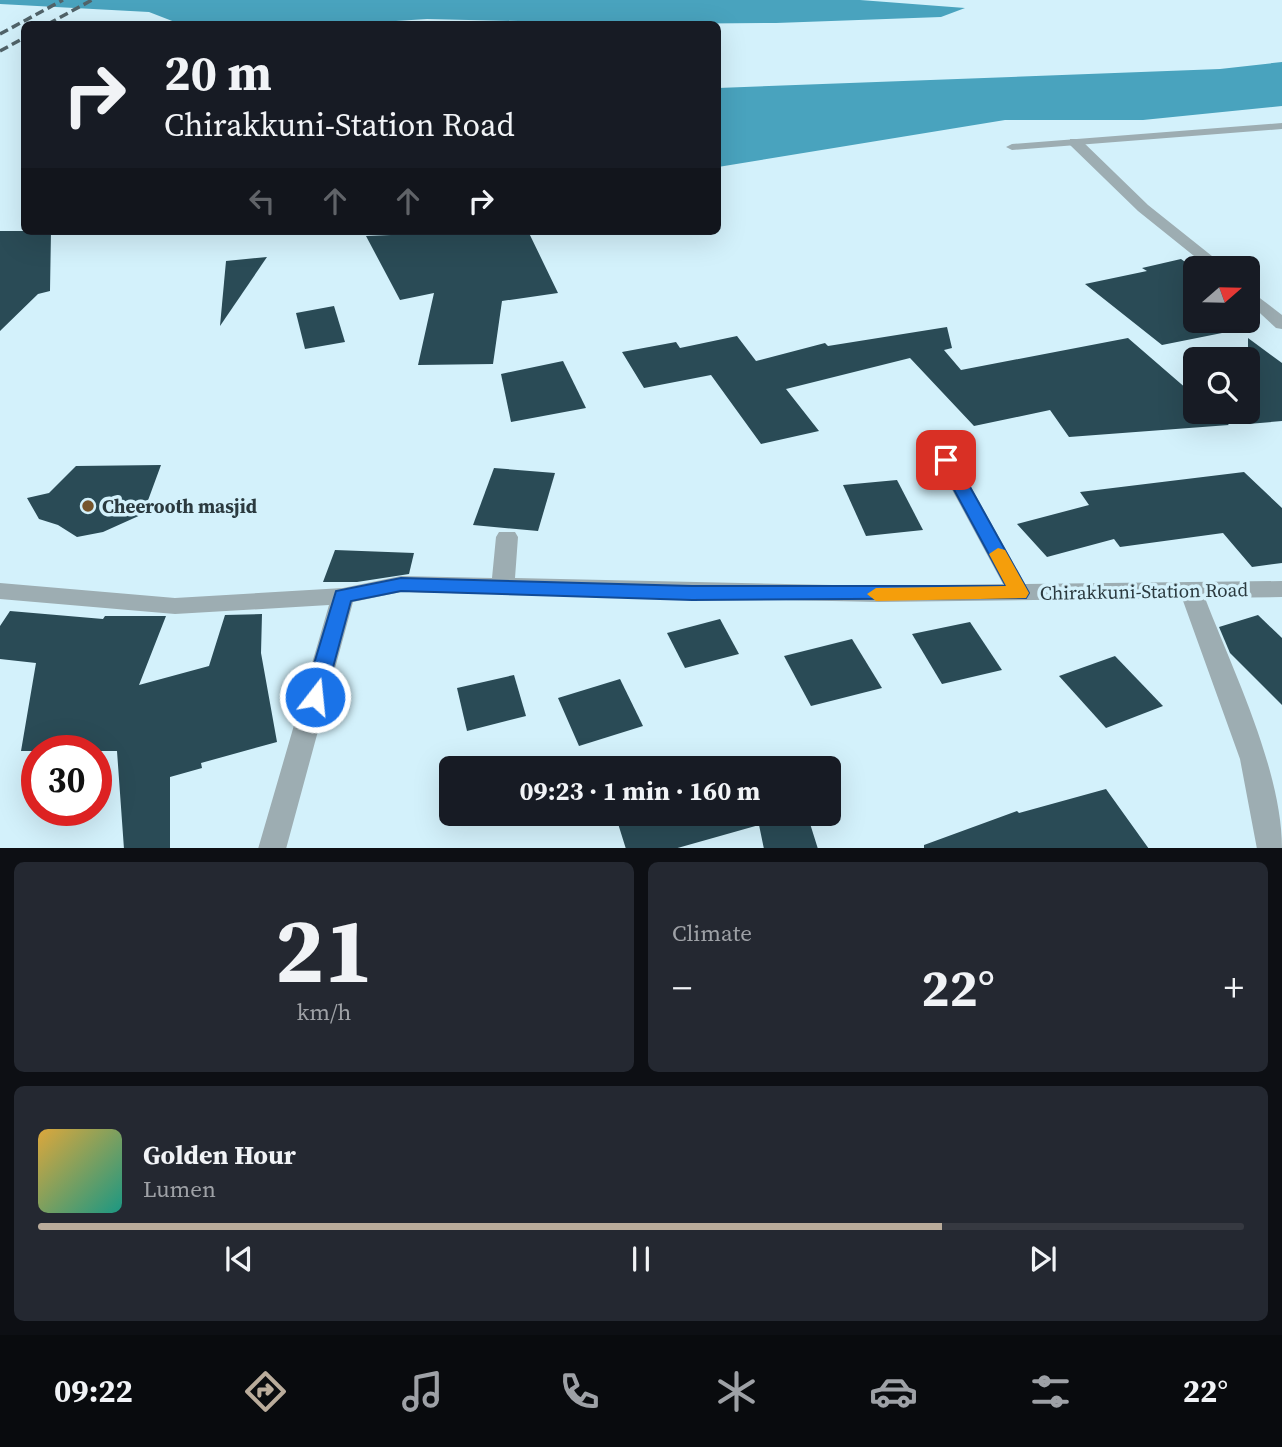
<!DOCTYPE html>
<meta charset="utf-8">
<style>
body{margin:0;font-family:"Source Serif 4",serif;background:#242831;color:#f1f3f6;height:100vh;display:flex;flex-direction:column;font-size:26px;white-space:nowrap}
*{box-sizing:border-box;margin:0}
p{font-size:23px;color:#9ea1a6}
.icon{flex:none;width:38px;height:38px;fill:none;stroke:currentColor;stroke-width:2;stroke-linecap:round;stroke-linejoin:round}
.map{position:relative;height:848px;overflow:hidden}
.drawer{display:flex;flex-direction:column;gap:14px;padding:14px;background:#0d0f14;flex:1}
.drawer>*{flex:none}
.banner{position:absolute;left:21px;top:21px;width:700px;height:214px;border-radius:10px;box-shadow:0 7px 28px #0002;background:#171b24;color:#f1f3f6;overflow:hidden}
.needle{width:46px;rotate:70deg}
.controls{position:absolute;left:1183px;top:256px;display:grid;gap:14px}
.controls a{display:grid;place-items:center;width:77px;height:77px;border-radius:10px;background:#171b24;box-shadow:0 7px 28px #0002;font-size:35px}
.speed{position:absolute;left:21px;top:735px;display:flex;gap:14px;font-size:35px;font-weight:700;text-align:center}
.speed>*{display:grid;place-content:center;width:91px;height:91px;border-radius:50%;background:#171b24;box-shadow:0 7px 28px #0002;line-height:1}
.speed .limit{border:10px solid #d22;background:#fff;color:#111}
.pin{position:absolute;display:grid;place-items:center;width:60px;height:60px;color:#fff;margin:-30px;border-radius:14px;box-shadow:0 4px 10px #0006}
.me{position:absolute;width:77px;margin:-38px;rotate:16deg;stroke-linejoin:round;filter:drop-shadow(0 0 5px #0008)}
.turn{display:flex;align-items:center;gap:24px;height:147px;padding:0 28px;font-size:32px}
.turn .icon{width:91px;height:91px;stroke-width:2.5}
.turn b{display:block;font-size:49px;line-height:60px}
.lanes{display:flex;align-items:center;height:66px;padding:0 28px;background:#0003;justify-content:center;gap:35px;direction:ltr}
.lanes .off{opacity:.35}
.big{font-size:52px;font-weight:700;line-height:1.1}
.drawer .widget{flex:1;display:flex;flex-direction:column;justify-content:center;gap:10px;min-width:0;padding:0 24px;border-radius:10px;background:#242831}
.drawer .dial{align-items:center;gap:0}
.dial b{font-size:91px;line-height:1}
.song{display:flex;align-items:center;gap:21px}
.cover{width:84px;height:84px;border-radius:10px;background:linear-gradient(135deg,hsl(40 70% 55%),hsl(170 70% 35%))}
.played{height:7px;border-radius:4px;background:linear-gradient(90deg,#baac9b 75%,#363941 75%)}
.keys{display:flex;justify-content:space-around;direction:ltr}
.heat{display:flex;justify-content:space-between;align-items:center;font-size:38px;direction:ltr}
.drawer .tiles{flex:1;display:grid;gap:14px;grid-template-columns:1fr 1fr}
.widget:last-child{grid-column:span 2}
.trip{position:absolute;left:439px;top:756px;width:402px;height:70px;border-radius:10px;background:#171b24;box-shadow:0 7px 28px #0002;font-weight:700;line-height:70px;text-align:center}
.tab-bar{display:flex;height:112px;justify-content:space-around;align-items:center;background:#090b0e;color:#9ea1a6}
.tab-bar .icon{width:49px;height:49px}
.tab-bar .on{color:#baac9b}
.tab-bar b{font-size:32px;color:#f1f3f6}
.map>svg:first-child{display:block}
.water{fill:#49a3be}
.building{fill:#2a4b56}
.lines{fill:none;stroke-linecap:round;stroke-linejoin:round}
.service{fill:#9dadb2;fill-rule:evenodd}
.minor{fill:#9dadb2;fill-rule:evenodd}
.rail{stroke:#516369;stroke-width:3.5;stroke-dasharray:9 4.5;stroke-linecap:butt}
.route{fill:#1a73e8;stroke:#114b97;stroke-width:2}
.slow{fill:#f59e0b}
.poi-dot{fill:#76552c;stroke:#d3f1fb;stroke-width:2.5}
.labels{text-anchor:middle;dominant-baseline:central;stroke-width:7;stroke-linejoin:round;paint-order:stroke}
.poi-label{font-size:19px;font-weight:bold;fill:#2b3a3f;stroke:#d3f1fb;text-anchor:start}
.street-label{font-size:19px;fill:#2b3a3f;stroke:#d3f1fb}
</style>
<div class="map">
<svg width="1282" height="849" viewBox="0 0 1282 849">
<rect width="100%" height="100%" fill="#d3f1fb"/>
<g class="water">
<polygon points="0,0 860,0 965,8 941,17 776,23 647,24 427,19 349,24 180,24 149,12 0,4"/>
<polygon points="1282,62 1282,106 1143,120 1005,120 718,167 718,88 1220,69"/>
</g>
<g class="building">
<polygon points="0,231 51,231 50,291 38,294 0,331"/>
<polygon points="490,231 528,231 558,293 502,301 493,364 418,365 434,293 400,300 366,236"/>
<polygon points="267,257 220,326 226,261"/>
<polygon points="1181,259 1195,269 1195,320 1224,320 1237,330 1162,345 1085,284 1147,271 1142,268"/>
<polygon points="334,306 345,342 305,349 296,313"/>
<polygon points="947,327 952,348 944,350 961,370 1128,338 1195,396 1195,411 1213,411 1229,425 1069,437 1050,410 974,426 910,358 786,389 819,431 761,444 711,375 644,388 622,352 676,342 680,348 737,336 756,361 825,343 828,346"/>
<polygon points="1248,338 1282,363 1282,421 1248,424"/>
<polygon points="563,361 586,408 511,422 501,374"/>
<polygon points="161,465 143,514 103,532 77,537 58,525 39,519 27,498 49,493 76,466"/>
<polygon points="494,468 555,473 538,531 473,525"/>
<polygon points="1244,472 1282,508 1282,563 1252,567 1223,533 1120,547 1114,539 1047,557 1017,524 1089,505 1080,492"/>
<polygon points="897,480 923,530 866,536 843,485"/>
<polygon points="335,550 414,553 409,574 357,582 323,582"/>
<polygon points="10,611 103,619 105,616 166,616 139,685 209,666 225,615 262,614 261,653 277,742 201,763 202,768 170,777 170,849 124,849 117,751 21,751 36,663 0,659 0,626"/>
<polygon points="1258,615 1282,638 1282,705 1230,653 1219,627"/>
<polygon points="720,619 739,654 685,668 667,633"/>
<polygon points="970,622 1002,670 942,684 912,634"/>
<polygon points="852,639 882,688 811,706 784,656"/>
<polygon points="1115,656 1163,706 1106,728 1059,676"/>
<polygon points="514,675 526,716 467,731 457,688"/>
<polygon points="620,679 643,726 579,746 558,698"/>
<polygon points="1106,789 1149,849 924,849 924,845 1017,811 1019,813"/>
<polygon points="615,814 807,814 818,849 764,849 759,825 674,849 626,849"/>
</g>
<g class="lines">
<polygon class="service" points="1282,123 1282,129 1012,150 1006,147 1012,144"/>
<g class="minor">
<polygon points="1070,139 1080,139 1148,205 1227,268 1209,268 1138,211 1070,145"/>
<polygon points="1248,289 1282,315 1282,329 1276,328 1248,302"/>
<path d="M946 454 956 460 1025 584 1282 581V597L1205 598C1233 671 1282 770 1282 849H1257L1240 759 1182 598 879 602 401 592 353 602 286 849H258L329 605 175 614 0 599V583L175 598 343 588 401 576 492 578 496 537 499 532H515L518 537 515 578 879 586 1003 584 936 460Z"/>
</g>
<g class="rail">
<polyline points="48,24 92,0"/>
<polyline points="0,34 63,0"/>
<polyline points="0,51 24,38"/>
</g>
</g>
<polygon class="route" points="946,455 955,460 1029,593 1026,598 692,600 401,591 351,601 325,697 322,703 307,703 304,697 336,591 401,578 692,586 1006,586 938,460"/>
<polygon class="slow" points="998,548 1005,550 1029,593 1026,598 876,601 867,594 876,588 1006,586 989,554"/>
<circle class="poi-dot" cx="88" cy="506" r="7"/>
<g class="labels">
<g class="poi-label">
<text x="102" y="506">Cheerooth masjid</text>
</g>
<g class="street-label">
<text transform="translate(1144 591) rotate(-1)">Chirakkuni-Station Road</text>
</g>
</g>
</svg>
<div class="controls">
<a><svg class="needle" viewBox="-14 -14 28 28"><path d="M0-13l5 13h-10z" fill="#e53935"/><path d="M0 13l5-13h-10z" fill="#9ea1a6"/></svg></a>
<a><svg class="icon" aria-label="search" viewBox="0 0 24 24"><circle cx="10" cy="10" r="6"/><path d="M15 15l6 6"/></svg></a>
</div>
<div class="speed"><div class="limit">30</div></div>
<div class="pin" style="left:946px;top:460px;background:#d93025"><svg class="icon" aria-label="arrive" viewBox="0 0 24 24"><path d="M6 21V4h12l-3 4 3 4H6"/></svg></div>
<svg class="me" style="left:315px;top:697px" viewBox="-20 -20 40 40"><circle r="17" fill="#1a73e8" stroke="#fff" stroke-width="3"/><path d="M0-11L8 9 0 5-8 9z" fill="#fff"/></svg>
<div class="trip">09:23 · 1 min · 160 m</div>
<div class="banner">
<div class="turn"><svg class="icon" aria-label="right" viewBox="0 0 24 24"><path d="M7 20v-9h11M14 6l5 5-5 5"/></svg><div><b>20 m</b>Chirakkuni-Station Road</div></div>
<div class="lanes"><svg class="icon off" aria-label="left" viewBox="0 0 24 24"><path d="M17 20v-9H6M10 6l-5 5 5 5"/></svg><svg class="icon off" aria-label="ahead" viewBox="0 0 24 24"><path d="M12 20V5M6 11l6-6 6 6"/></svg><svg class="icon off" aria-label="ahead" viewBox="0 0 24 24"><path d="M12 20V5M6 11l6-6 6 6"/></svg><svg class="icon" aria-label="right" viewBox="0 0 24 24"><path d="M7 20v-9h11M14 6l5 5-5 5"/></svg></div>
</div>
</div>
<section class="drawer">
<div class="tiles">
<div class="widget dial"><b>21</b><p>km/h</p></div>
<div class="widget"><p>Climate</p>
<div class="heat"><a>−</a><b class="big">22°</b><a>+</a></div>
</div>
<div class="widget">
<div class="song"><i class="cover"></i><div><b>Golden Hour</b><p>Lumen</p></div></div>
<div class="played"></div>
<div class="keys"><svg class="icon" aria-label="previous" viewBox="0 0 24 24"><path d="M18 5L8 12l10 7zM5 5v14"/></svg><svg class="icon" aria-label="pause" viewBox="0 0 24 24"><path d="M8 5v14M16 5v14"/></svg><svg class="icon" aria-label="next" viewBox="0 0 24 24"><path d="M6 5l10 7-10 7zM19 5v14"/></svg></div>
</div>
</div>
</section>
<nav class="tab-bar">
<b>09:22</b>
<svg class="icon on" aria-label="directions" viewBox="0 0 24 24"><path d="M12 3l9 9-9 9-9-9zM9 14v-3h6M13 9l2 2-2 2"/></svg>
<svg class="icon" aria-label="music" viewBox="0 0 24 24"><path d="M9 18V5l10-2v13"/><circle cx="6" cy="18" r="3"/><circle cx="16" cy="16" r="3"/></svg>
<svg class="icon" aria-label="phone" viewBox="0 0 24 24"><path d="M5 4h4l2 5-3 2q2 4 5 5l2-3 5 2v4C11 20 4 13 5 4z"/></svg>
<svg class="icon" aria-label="climate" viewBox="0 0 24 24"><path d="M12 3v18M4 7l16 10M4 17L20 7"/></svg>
<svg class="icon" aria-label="car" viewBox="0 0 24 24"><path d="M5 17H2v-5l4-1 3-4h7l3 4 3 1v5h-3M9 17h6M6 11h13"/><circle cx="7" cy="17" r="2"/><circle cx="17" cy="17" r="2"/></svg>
<svg class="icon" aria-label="filters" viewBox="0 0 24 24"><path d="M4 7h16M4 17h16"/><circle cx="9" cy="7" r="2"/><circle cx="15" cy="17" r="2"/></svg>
<b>22°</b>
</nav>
